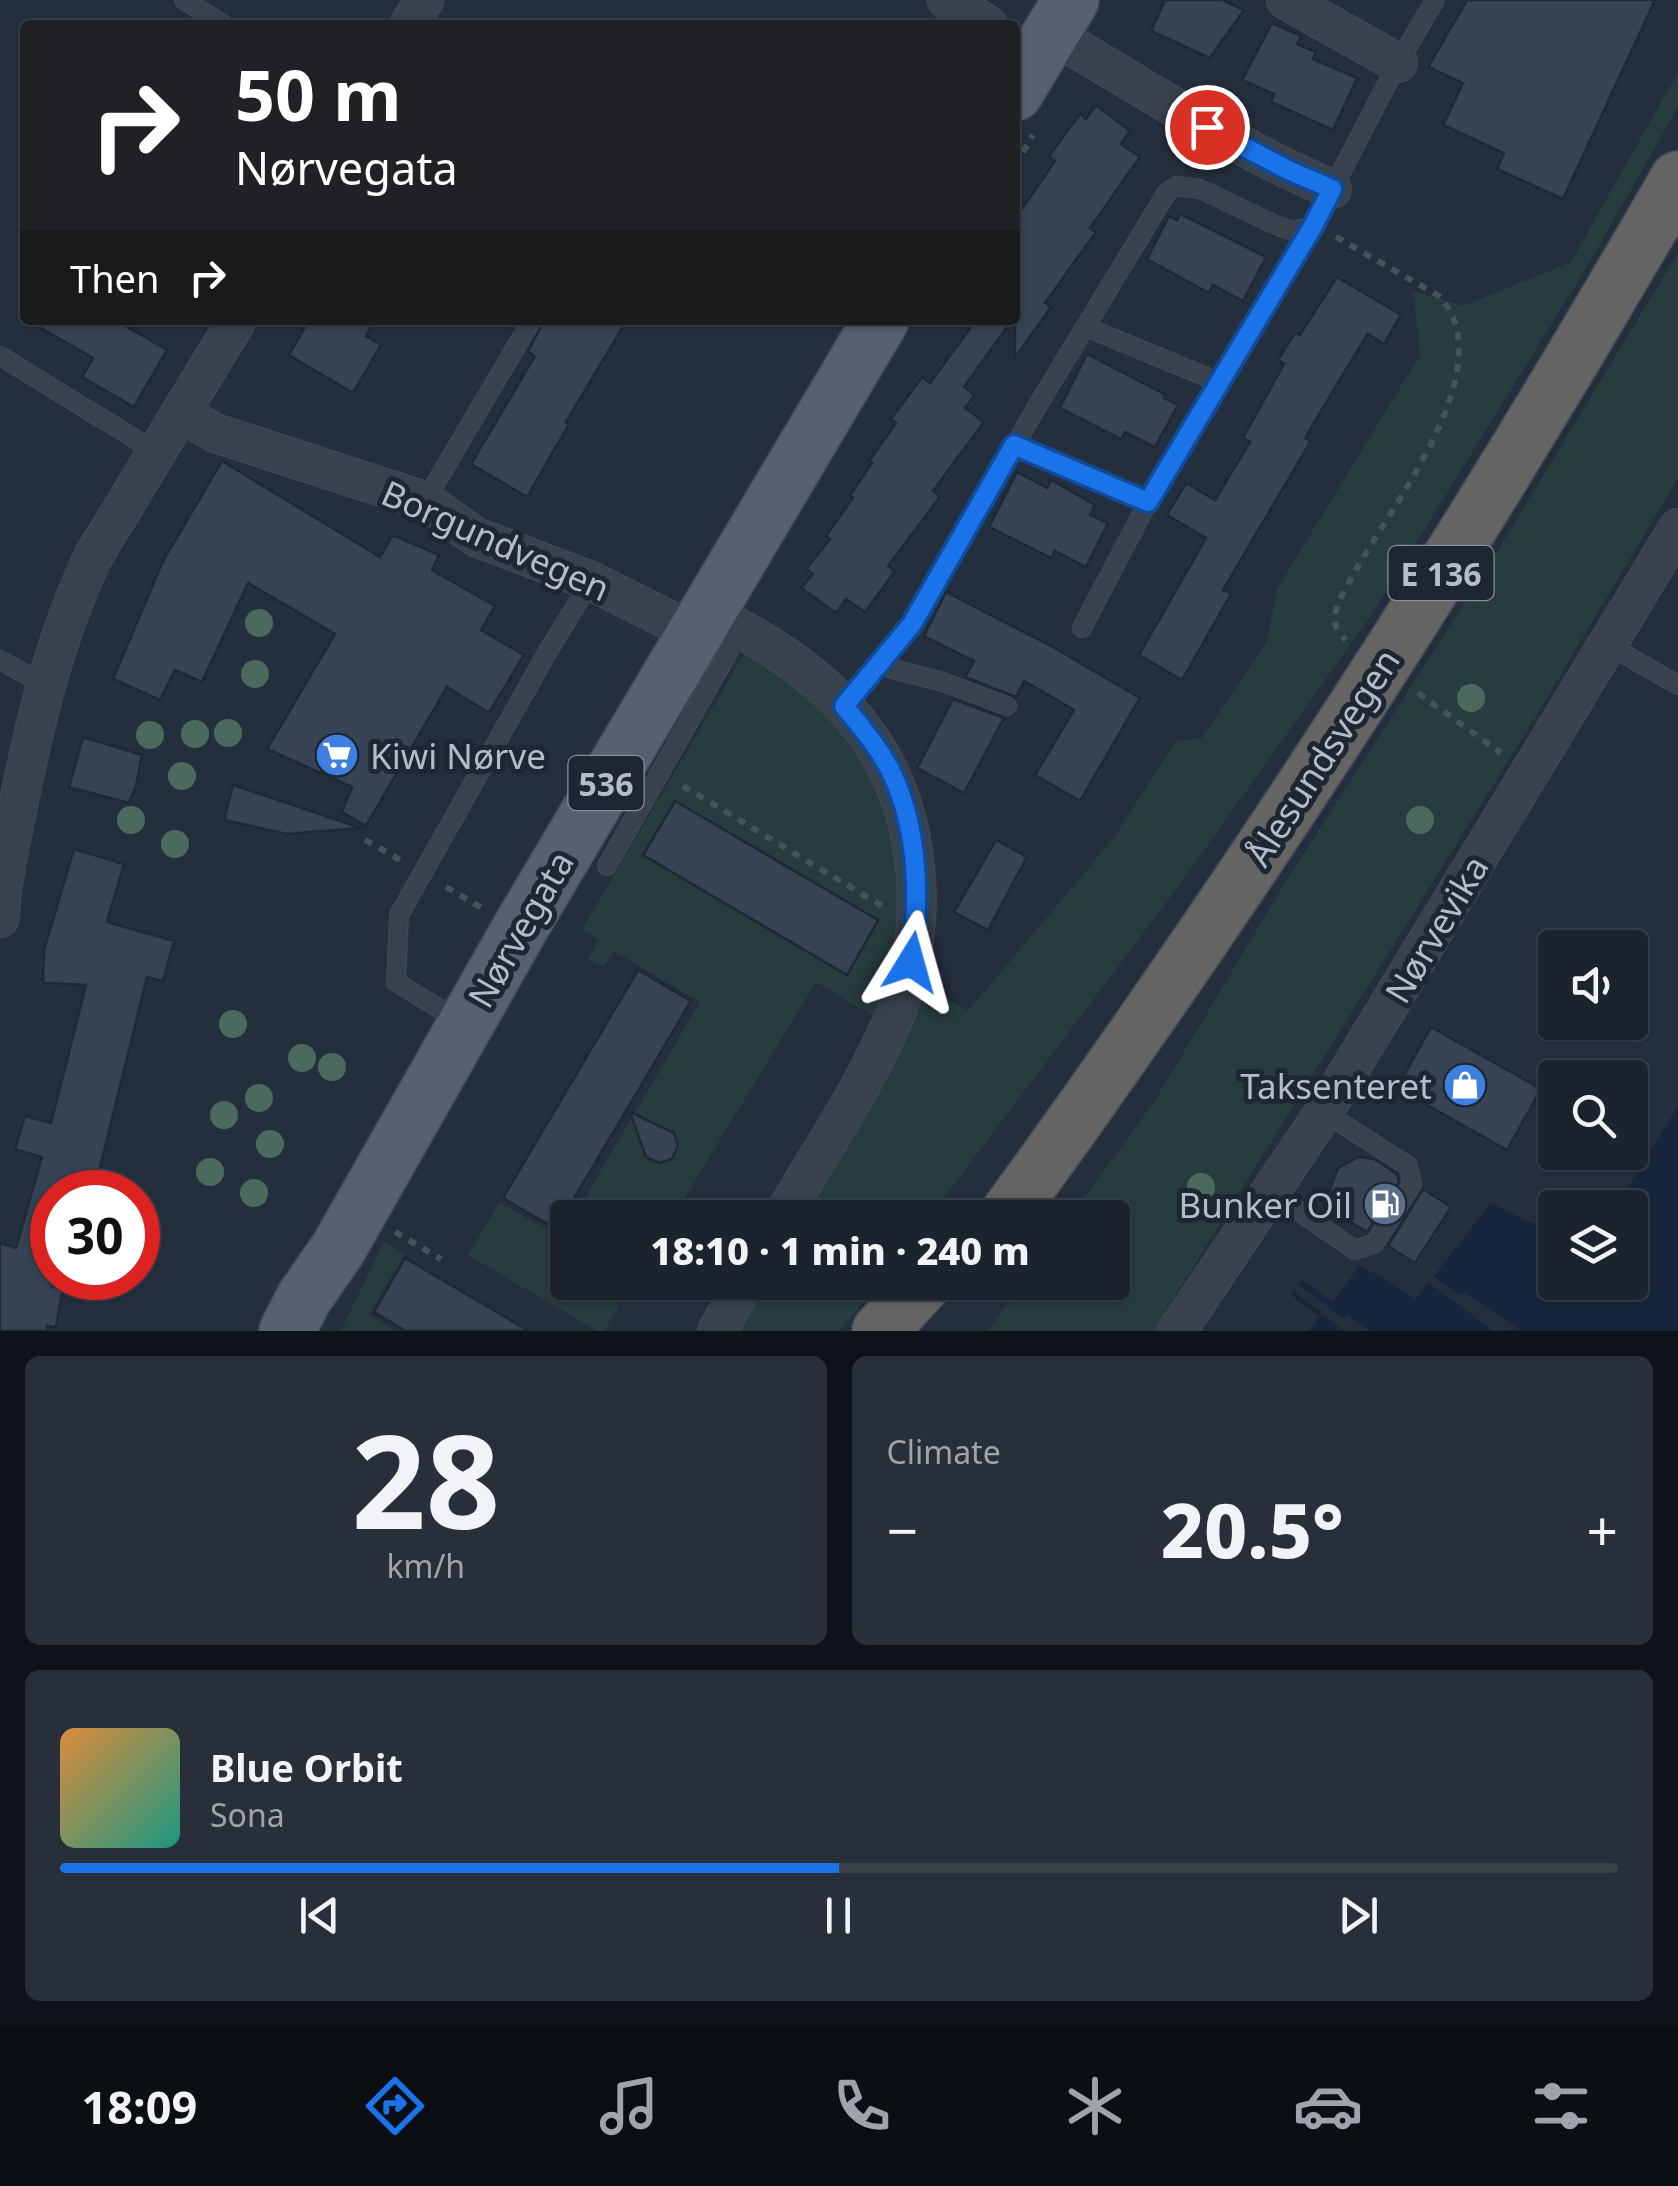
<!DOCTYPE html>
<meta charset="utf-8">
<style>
body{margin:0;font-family:"Noto Sans",sans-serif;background:#282f3a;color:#f1f3f6;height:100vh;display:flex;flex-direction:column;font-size:38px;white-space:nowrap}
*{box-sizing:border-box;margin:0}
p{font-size:32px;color:#a0a4aa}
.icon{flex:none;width:55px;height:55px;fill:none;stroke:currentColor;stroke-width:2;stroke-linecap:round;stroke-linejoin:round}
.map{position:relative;height:1331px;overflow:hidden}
.panel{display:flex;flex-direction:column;gap:25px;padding:25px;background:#0f1319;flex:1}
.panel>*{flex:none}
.guide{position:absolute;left:20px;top:20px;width:1000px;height:305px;border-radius:10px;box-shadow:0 2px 8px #0004,0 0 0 2px #39404a;background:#202124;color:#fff;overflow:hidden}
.tools{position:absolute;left:1538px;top:930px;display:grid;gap:20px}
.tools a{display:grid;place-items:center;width:110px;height:110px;border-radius:10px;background:#1b232e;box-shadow:0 2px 8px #0004,0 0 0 2px #39404a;font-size:50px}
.speed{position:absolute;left:30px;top:1170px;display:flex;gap:20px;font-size:50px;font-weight:700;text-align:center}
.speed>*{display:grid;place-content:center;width:130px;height:130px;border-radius:50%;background:#1b232e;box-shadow:0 2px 8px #0004,0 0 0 2px #39404a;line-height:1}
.speed .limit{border:15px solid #d22;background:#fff;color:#111}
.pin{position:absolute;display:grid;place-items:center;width:85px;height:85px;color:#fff;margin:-42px;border:5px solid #fff;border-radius:50%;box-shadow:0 2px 10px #0007}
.me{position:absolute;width:110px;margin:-55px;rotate:8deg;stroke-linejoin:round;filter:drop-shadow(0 0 8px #0008)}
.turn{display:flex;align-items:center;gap:35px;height:210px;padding:0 50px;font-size:45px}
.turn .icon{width:130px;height:130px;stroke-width:2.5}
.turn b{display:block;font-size:70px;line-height:85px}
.then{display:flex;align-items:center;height:95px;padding:0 50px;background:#0003;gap:20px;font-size:38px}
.big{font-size:75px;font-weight:800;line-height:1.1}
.panel .tile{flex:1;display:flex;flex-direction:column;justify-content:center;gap:15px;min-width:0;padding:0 35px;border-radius:15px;background:#282f3a}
.panel .dial{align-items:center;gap:0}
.dial b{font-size:130px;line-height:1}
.song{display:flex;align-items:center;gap:30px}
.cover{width:120px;height:120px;border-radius:15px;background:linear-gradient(135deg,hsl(30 70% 55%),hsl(170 70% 35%))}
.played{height:10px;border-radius:5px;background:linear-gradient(90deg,#1a73e8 50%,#39404a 50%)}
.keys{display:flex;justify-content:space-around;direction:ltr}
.heat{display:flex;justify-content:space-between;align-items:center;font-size:55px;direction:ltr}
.panel .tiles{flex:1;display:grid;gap:25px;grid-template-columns:1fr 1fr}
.tile:last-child{grid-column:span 2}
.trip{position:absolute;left:550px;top:1200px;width:580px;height:100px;border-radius:10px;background:#1b232e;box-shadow:0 2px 8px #0004,0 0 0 2px #39404a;font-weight:800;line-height:100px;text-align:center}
.tab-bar{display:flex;height:160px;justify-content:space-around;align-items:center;background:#0b0e12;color:#a0a4aa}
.tab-bar .icon{width:70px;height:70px}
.tab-bar .active{color:#1a73e8}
.tab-bar b{font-size:45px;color:#f1f3f6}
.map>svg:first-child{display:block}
.green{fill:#263c3f}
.water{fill:#17263c}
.pier{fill:#242f3e}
.building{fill:#364354;stroke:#1f2835;stroke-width:2.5}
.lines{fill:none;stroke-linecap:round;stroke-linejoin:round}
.service-casing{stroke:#414a57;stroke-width:20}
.minor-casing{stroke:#414a57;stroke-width:40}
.primary-casing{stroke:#414a57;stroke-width:58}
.trunk-casing{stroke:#434c59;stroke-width:58}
.path{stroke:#3f5557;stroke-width:6;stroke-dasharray:8 8;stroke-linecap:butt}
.service{stroke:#38414e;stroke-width:18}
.minor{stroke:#38414e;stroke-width:38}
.primary{stroke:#56606e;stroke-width:55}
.trunk{stroke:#656462;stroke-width:55}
.tree{fill:#4b6a5d}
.route-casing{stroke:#114b97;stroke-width:25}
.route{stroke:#1a73e8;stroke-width:18}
.labels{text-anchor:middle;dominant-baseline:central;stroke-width:10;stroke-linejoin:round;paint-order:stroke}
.shield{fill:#1d2633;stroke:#878f9c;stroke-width:2.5}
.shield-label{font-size:32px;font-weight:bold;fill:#b4bcc9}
.street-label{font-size:35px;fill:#b4bcc9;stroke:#1d2633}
.poi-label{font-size:35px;fill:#b4bcc9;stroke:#1d2633;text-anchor:end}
</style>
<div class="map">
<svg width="1678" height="1331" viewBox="0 0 1678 1331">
<rect width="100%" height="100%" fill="#242f3e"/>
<g class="green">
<polygon points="1678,72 1678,107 1585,270 1370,617 1180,884 930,1217 797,1218 919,983 968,1011 1113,839 1176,741 1202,738 1267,641 1277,589 1420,355 1413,291 1463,306 1571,262"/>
<polygon points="1678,253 1678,478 1541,708 1162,1317 1167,1331 988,1331 1023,1283 1112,1282 1112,1218 1070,1217 1154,1102 1285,883 1491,562"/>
<polygon points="748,647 836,713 888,793 902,867 896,969 875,1017 816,982 673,1217 573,1218 700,1002 614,951 603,967 588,959 599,940 582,930"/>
<polygon points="500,1202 560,1238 567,1227 568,1282 633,1283 604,1331 597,1331 468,1255"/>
<polygon points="384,1241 405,1254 369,1315 395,1331 341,1331"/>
<polygon points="759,1283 881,1283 839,1331 731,1331"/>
</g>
<polygon class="water" points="1678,1106 1678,1331 1308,1331 1320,1317 1291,1295 1302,1281 1333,1302 1360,1265 1416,1299 1491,1203 1555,1234 1555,1282 1630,1282 1630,1208 1616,1207"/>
<g class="pier">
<polygon points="1434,1277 1461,1295 1464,1292 1519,1329 1494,1331 1429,1283"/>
<polygon points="1299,1285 1344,1319 1347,1315 1369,1331 1344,1331 1294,1291"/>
</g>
<g class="building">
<polygon points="1165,0 1222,0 1244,10 1210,58 1151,31"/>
<polygon points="1467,0 1655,0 1563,199 1497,169 1504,153 1443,125 1463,83 1428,67"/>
<polygon points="1272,23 1301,36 1297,44 1316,52 1313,59 1357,78 1333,130 1271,102 1274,94 1242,80"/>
<polygon points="1096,105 1130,131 1121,144 1140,157 1090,228 1096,232 1045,303 1051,307 1015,358 1015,219 1055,161 1049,156 1080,114 1086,119"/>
<polygon points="1180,214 1266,257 1243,301 1213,285 1209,293 1147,259 1169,216 1177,220"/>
<polygon points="1337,277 1401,315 1384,344 1368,334 1340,379 1305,438 1311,441 1223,590 1231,594 1182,680 1139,655 1206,538 1167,515 1186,483 1215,500 1250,442 1243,438 1284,364 1278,360 1295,333 1300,335"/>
<polygon points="27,320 115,320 167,350 134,407 82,377 93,358"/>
<polygon points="309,320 375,320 366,336 381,345 353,393 289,355"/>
<polygon points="544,320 627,320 566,422 569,424 527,497 471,464 535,356 528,352"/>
<polygon points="976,320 1012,320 964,387 975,395 965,408 984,422 933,491 940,497 888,566 895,571 865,612 846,599 836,613 801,588 813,574 806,569 830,539 826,536 853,498 850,495 872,463 869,461 896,423 891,419 922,377 930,383"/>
<polygon points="1087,354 1166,395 1164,398 1178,405 1155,447 1125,432 1121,439 1060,408"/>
<polygon points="222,461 380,557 393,535 439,555 432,570 495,606 481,630 524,655 489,713 447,687 366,826 342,812 352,787 267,749 335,634 248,583 202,682 175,670 160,700 113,679 163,561"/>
<polygon points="1017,472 1047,488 1051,480 1095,505 1090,515 1108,523 1086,567 1055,551 1051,558 989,527"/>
<polygon points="946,592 1051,646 1140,698 1080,801 1035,775 1074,710 1024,681 1016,697 965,677 974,661 924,636"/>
<polygon points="953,699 1004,718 964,793 917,768"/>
<polygon points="83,737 142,755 136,786 129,803 69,787"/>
<polygon points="233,785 361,828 287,834 224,820"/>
<polygon points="675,801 878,920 847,975 643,855"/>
<polygon points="996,840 1027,857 988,930 954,912"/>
<polygon points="74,849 124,864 107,922 174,941 163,981 147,977 94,1192 52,1192 52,1287 63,1288 56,1327 47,1326 47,1331 0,1331 0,1243 16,1248 42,1157 15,1149 25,1116 51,1123 86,985 43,983 44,950"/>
<polygon points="638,970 691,1001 556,1229 503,1198"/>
<polygon points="1431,1027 1541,1089 1507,1150 1397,1088"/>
<polygon points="630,1112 674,1133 678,1146 672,1159 659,1163 646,1157"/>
<polygon points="1359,1157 1374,1159 1397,1174 1399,1182 1367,1232 1342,1217 1334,1207 1330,1189 1338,1168"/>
<polygon points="1423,1189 1451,1207 1415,1263 1388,1246"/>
<polygon points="405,1258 529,1331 406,1331 374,1312"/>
</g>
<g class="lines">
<g class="service-casing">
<g id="service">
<polyline points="184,0 224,25"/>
<polyline points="1086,327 1221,383"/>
<polyline points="0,356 158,453"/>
<polyline points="1014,445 1148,502"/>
<polyline points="425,501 532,320"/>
<polyline points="1082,628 1148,502 1313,226 1398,63 1435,0"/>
<polyline points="1608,645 1678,685"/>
<polyline points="0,660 47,686"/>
<polyline points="877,665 943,682 1007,706"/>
<polyline points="844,706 912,624 1035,410 1167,192 1177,186 1200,189 1280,227 1293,231 1313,226"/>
<polyline points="607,866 742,628"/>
<polyline points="460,1021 396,982 399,915 547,653 591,581"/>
<polyline points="1271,1192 1355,1250 1375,1243 1412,1184 1408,1166 1324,1112"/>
</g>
</g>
<g class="minor-casing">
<g id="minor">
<polyline points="947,0 988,25"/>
<polyline points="1286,0 1398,63"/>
<polyline points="409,25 424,0"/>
<path d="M1051 34C1144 87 1232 147 1332 189"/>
<polyline points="182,414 215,433 425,501 476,537 591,581 695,633"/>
<path d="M708 612C823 668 907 742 916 878 919 924 913 968 896 1012 867 1084 821 1150 782 1218"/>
<path d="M0 918C1 882 10 846 17 811 34 725 55 637 93 557L237 320"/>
<polyline points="717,1331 745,1282"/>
<polyline points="1177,1331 1324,1112 1678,528"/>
</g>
</g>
<g class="primary-casing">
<g id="primary">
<polyline points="1015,93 1071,0"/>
<polyline points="287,1331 304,1298 338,1249 522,925 881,320"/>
</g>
</g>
<g class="trunk-casing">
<g id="trunk">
<path d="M1005 1218C1248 884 1472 537 1678 179"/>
<polyline points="880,1331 925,1282"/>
</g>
</g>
<g class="path">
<polyline points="1015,166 1033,135"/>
<path d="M1336 237 1439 296C1502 363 1399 496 1363 558 1355 572 1333 605 1335 621 1335 629 1341 635 1346 640"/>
<polyline points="1418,693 1501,753"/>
<polyline points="683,786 882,906"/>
<polyline points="365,840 400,860"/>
<polyline points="446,887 482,908"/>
<polyline points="395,1232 441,1259"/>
</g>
<use href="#service" class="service"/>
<use href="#minor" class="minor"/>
<use href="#primary" class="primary"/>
<use href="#trunk" class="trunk"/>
</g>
<g class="tree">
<circle cx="259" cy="623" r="14"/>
<circle cx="255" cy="674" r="14"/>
<circle cx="1471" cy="698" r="14"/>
<circle cx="228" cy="733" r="14"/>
<circle cx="195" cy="734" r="14"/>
<circle cx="150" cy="735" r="14"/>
<circle cx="182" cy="776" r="14"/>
<circle cx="131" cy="820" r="14"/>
<circle cx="1420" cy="820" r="14"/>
<circle cx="175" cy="844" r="14"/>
<circle cx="233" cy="1024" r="14"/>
<circle cx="302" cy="1058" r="14"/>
<circle cx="332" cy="1067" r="14"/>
<circle cx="259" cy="1098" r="14"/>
<circle cx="224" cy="1115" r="14"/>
<circle cx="270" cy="1144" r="14"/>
<circle cx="210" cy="1172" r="14"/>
<circle cx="1201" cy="1187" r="14"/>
<circle cx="254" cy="1193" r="14"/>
</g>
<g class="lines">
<g class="route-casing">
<path id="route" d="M911 962C920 902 919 833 893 776 881 750 862 728 844 706L912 624 1014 445 1148 502 1313 226 1332 189 1288 170 1207 127"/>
</g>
<use href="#route" class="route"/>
</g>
<defs>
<g id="supermarket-disc" transform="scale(2.25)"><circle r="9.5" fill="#3f7fe0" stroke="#1d2633"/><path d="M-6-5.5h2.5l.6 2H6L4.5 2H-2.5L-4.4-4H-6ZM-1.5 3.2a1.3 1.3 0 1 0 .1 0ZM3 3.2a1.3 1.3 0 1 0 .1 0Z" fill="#fff"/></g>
<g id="shop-disc" transform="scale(2.25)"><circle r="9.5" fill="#3f7fe0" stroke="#1d2633"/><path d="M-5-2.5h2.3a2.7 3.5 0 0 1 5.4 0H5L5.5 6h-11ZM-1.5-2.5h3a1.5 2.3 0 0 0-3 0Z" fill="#fff"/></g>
<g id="fuel-disc" transform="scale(2.25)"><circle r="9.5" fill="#5c6f8a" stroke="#1d2633"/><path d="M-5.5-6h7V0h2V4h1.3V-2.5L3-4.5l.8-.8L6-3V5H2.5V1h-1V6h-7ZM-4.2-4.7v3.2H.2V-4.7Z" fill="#fff"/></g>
</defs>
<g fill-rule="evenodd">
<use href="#supermarket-disc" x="337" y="755"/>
<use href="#shop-disc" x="1465" y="1085"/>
<use href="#fuel-disc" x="1385" y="1204"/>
</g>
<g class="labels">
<g class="shield">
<rect x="1388.5" y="546" width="105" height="54" rx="8"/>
<rect x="568.5" y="756" width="75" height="54" rx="8"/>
</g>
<g class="shield-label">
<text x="1441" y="573">E 136</text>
<text x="606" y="783">536</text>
</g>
<g class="street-label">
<text transform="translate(496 540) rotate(24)">Borgundvegen</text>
<text transform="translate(1322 757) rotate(-57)">Ålesundsvegen</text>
<text transform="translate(520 929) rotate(-60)">Nørvegata</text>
<text transform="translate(1436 929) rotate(-59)">Nørvevika</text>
</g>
<g class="poi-label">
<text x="370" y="755" text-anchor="start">Kiwi Nørve</text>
<text x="1432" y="1085">Taksenteret</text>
<text x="1352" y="1204">Bunker Oil</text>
</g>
</g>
</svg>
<div class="tools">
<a><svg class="icon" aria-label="sound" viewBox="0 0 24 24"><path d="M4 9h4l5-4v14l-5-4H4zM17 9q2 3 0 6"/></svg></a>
<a><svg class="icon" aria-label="search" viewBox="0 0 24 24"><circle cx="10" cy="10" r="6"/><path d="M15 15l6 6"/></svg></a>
<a><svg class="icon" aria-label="layers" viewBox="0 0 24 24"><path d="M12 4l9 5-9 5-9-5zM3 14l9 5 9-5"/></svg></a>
</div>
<div class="speed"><div class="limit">30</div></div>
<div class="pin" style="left:1207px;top:127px;background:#d93025"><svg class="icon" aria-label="arrive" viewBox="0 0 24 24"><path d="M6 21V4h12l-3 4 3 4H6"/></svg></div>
<svg class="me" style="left:911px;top:962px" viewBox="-20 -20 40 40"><path d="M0-17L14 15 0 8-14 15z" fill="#1a73e8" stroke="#fff" stroke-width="4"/></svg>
<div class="trip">18:10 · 1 min · 240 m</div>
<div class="guide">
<div class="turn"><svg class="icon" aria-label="right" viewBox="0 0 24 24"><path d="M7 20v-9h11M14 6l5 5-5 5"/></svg><div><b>50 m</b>Nørvegata</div></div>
<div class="then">Then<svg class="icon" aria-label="right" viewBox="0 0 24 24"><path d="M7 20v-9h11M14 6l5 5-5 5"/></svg></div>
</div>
</div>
<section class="panel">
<div class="tiles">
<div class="tile dial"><b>28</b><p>km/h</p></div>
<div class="tile"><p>Climate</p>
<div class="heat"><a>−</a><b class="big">20.5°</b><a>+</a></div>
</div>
<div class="tile">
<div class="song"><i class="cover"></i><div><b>Blue Orbit</b><p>Sona</p></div></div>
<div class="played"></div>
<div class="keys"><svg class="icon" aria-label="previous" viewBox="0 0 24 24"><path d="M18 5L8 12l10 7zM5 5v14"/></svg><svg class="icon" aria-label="pause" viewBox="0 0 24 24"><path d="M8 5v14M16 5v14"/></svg><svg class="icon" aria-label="next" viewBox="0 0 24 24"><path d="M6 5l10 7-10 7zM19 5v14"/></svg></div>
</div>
</div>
</section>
<nav class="tab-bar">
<b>18:09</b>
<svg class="icon active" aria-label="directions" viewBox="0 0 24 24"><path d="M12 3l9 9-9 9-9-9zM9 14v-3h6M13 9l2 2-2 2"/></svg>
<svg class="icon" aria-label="music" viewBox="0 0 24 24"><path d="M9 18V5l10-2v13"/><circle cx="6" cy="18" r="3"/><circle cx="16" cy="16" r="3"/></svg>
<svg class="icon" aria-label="phone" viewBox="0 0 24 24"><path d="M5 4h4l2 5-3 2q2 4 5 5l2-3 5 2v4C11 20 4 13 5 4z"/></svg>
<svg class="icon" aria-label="climate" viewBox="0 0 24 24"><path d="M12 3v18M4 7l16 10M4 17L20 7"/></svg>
<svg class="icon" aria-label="car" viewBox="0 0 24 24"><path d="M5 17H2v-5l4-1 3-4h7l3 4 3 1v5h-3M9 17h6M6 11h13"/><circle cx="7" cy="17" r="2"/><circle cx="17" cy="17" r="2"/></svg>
<svg class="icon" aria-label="filters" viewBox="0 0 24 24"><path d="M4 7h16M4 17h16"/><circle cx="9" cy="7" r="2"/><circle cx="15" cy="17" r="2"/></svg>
</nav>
